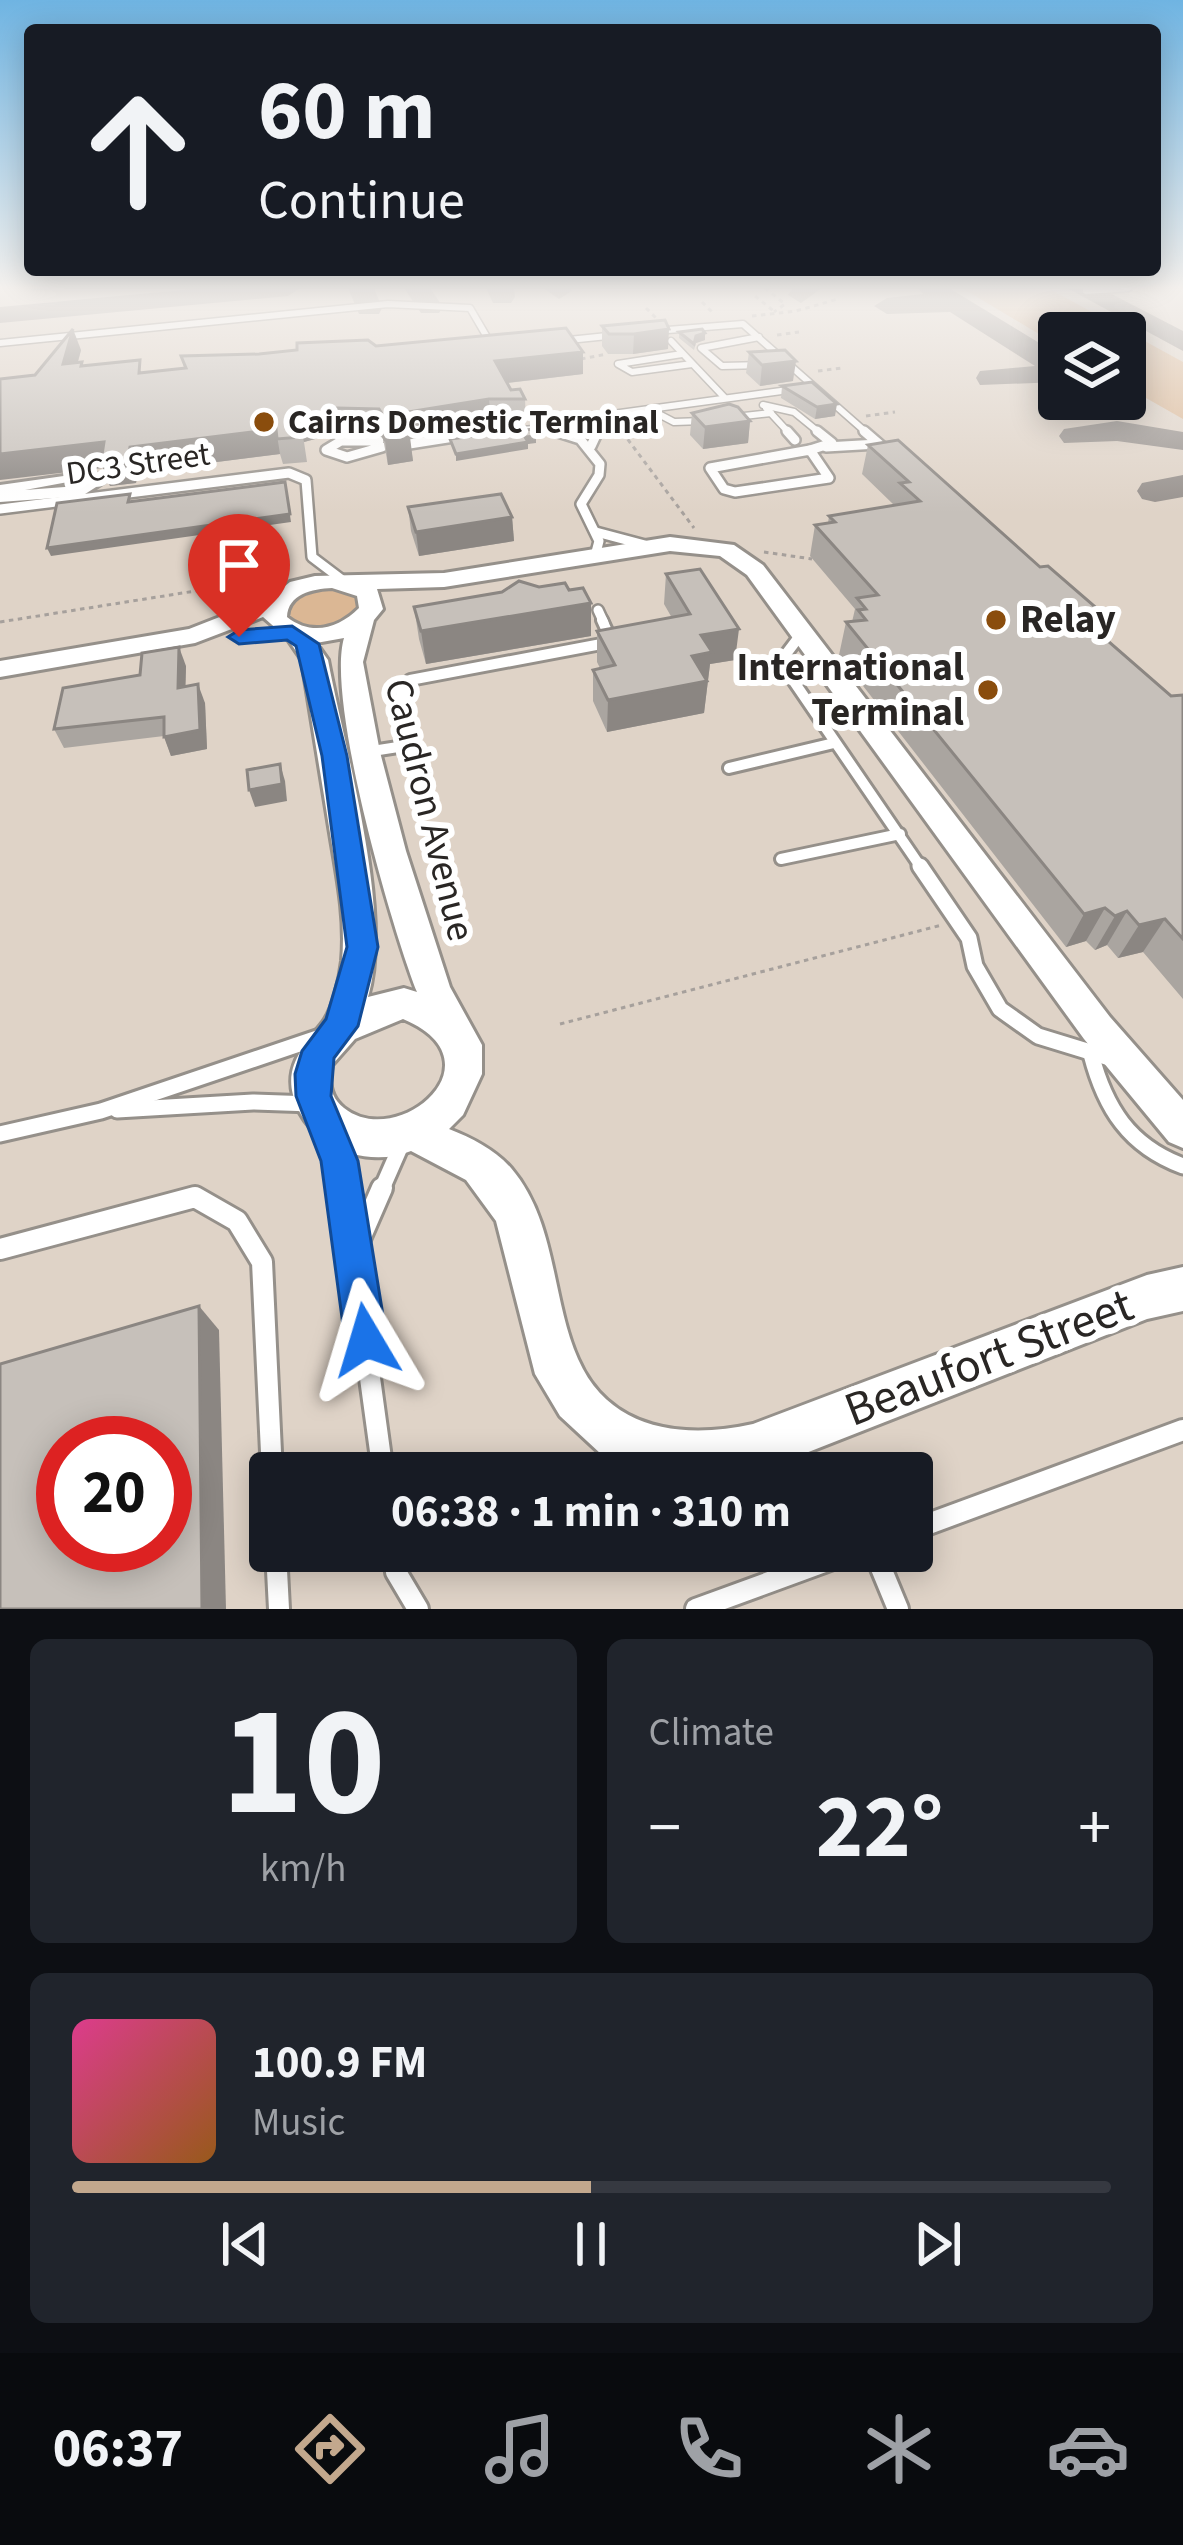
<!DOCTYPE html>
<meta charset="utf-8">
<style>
body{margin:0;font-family:"Source Sans 3",sans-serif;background:#20242c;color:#f1f3f6;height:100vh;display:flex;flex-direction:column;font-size:45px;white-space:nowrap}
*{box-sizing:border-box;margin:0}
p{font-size:39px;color:#9ea1a6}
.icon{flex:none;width:66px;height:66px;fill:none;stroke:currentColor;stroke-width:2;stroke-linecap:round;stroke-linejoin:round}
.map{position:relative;height:1609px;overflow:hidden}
.side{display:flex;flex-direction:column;gap:30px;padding:30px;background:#0d0f14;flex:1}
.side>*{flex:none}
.top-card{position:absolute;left:24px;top:24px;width:1137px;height:252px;border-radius:12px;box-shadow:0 6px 30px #0003;background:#171b24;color:#f1f3f6;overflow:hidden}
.controls{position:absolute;left:1038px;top:312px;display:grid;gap:24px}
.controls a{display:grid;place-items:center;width:108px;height:108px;border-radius:12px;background:#171b24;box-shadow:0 6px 30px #0003;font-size:60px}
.speed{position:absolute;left:36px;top:1416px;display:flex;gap:24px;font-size:60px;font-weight:700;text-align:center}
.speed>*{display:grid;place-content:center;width:156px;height:156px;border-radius:50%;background:#171b24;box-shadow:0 6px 30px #0003;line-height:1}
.speed .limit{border:18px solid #d22;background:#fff;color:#111}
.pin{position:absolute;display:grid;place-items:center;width:102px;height:102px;color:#fff;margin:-123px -51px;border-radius:50% 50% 50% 0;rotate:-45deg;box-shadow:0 0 12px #0007}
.pin .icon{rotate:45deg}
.me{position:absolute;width:132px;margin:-66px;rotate:353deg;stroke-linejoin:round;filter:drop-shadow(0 0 9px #0008)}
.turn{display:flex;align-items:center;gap:42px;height:252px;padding:0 36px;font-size:54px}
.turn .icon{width:156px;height:156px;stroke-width:2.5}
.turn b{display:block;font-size:84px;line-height:102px}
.big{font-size:90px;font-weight:700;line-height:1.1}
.side .widget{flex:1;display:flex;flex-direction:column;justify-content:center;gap:18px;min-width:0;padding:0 42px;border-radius:18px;background:#20242c}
.side .dial{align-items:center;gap:0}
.dial b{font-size:156px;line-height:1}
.song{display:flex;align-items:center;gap:36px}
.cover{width:144px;height:144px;border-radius:18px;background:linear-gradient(135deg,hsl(330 70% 55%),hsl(30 70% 35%))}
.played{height:12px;border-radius:6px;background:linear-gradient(90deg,#c3a88d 50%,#363941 50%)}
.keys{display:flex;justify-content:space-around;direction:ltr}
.heat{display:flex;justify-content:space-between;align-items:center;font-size:66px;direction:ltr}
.side .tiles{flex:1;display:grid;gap:30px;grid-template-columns:1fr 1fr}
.widget:last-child{grid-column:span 2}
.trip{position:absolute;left:249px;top:1452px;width:684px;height:120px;border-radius:12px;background:#171b24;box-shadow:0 6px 30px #0003;font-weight:700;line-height:120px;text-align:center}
.tab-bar{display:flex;height:192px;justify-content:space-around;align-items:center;background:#090b0e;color:#9ea1a6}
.tab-bar .icon{width:84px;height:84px}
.tab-bar .on{color:#c3a88d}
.tab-bar b{font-size:54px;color:#f1f3f6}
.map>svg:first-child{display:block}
.built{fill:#dfd3c7;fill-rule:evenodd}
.green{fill:#dbb794}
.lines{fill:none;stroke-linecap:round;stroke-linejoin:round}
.stream{stroke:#5bb4da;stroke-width:3}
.taxiway{fill:#96908c;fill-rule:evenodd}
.service-far4-casing{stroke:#95908a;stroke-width:9}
.service-far3-casing{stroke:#95908a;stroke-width:14}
.service-far2-casing{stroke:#95908a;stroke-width:16}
.service-far1-casing{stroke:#95908a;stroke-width:21}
.service-casing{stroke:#95908a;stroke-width:26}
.minor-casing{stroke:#95908a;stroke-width:6}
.tertiary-casing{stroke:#95908a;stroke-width:6}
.path{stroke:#a6a09c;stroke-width:3;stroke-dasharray:4.5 4.5;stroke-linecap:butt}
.service-far4{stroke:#fff;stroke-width:6}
.service-far3{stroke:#fff;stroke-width:9}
.service-far2{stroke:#fff;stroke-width:10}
.service-far1{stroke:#fff;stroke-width:15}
.service{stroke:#fff;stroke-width:20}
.minor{fill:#fff;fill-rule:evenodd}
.tertiary{fill:#fff;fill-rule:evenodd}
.wall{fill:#aaa5a0}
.shaded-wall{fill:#8b8682}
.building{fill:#c6c0ba;stroke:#8b8682;stroke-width:3;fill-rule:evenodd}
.route{fill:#1a73e8;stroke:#114b97;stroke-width:3}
.poi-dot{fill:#8a4d0d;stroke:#fff;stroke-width:4.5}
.labels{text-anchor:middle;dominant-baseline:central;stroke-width:12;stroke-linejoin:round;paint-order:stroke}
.far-poi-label{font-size:33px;font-weight:bold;fill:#292624;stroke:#fff;text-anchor:start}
.far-street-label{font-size:33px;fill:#292624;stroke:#fff}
.poi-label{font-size:39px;font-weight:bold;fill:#292624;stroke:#fff;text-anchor:start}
.street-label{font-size:39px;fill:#292624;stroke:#fff}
.near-street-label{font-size:48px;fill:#292624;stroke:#fff}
</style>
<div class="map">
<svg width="1183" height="1609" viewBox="0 0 1183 1609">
<rect width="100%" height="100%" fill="#e6dfd9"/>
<path class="built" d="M0 288H1183V1609H0ZM1059 333H1125V399H1059ZM63 1443H165V1545H63ZM270 1473H912V1551H270Z"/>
<g class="green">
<polygon points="962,288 1048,288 1183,362 1183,419 1125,386 1125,333 1059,333 1059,346"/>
<path d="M325 588 359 599 358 611C337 627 315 634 292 619L289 612 295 600Z"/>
</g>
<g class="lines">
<polyline class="stream" points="33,289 49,288"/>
<g class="taxiway">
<polygon points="204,288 301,288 288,296 0,323 0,307"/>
<polygon points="348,288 374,288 382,308 379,314 359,314"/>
<polygon points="404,288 430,288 443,307 439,313 421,313"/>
<polygon points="486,288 514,288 515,297 511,303 493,303"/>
<polygon points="543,288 570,288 572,291 559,299"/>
<polygon points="793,288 822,288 801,303 788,295"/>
<polygon points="918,288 949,288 1059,355 1059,382 980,385 976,378 980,371 1035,366 950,312 887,314 874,306 887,298 923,294"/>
<polygon points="1067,288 1100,288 1183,331 1183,351"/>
<polygon points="1117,421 1183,432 1183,450 1117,441 1064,443 1059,436 1064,429"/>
<polygon points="1183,475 1183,497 1155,502 1142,499 1137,491 1142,483"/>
</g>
<g class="service-far4-casing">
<g id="service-far4">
<polyline points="1086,291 1128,288"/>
<polyline points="655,331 743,324 868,434"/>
<polyline points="759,337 701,348 722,366 763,365"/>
<polyline points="559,341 617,335"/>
<polyline points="671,341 724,397"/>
<polyline points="0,343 388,304 470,308 494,349"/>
<polyline points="682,354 618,364 632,372 692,364"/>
<polyline points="763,405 794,412 821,434"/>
<polyline points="766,408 790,434"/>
<polyline points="649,409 674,422 703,421"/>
<polyline points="735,417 771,413"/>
<polyline points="588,418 601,426 597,434"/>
<polyline points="569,432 565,425 576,419 796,389"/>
<polyline points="469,434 534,429 566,434"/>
</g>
</g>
<g class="service-far3-casing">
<g id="service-far3">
<polyline points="555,431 580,439 600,464 599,475 581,504 599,541 595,556"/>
<polyline points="787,431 795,440"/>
<polyline points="864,431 886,450"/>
<polyline points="379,441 341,441 326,450 347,457 382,447"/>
<polyline points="403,445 492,431"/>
<polyline points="591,446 598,431"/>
<polyline points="826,447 878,444"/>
<polygon points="810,450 829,478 735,492 724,489 710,468"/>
<polyline points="810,450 832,443 817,431"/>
<polyline points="0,509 289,473 306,480 312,557 345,582"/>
<polyline points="596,532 645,545"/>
<polyline points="598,610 604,623"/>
</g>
</g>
<g class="service-far2-casing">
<g id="service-far2">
<polyline points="802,633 783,658 786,670 922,869"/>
<polyline points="366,752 398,747 411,738 401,693 410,680 612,642 602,620"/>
<polyline points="729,768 834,743"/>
<polyline points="781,859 900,834"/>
</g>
</g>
<g class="service-far1-casing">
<g id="service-far1">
<polyline points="920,866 969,938 975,966 1000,1009 1038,1036 1113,1059"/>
<path d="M1091 1054C1105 1108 1129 1146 1183 1166"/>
<polyline points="117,1110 253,1102 312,1104"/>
<polyline points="329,1133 345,1191"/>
<polyline points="0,1134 101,1111 320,1037"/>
<polyline points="381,1191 402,1143"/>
</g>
</g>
<g class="service-casing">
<g id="service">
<polyline points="344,1188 383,1473"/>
<polyline points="0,1249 195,1197 237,1221 262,1262 272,1473"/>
<polyline points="355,1250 382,1188"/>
<polyline points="912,1530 1183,1430"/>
<polyline points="276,1551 279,1609"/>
<polyline points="394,1551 396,1572 418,1609"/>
<polyline points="874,1551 898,1609"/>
<polyline points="696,1609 854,1551"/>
</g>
</g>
<g class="minor-casing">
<path id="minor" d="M92 472 107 480 82 496 0 502V485ZM68 482H85L78 486 25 490Z"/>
</g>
<g class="tertiary-casing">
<path id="tertiary" d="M670 537 734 545 763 565 1110 1017 1183 1100V1148L1169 1142 1084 1039 747 575 720 556 670 551 444 587 377 589 383 609 374 620 363 662 380 752 406 851 450 987 482 1045V1074L463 1115 449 1129C472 1138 494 1149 511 1168 557 1222 551 1298 578 1359 610 1432 686 1439 753 1424L1147 1275 1183 1267V1311L1147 1319 755 1473H642L601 1454 560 1416 535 1374 496 1221 466 1180 411 1151C365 1170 306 1145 293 1095 285 1064 305 1045 323 1022 333 1009 340 978 342 961 346 918 337 876 330 833 321 776 311 718 302 660L287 638 263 617 195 643 0 677V661L189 629 271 597 290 582 315 576 444 573ZM332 588 357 596 359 608C338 629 311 636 287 617 288 594 312 589 332 588ZM344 638C326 700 391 926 417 992L404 988 368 997C393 912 345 751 328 660L316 643ZM403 1019C504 1061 398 1151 344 1108 330 1097 328 1082 332 1065L355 1039Z"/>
</g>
<g class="path">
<polyline points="765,288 785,304 774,312"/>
<polyline points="755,296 775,312"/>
<polyline points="702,302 713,313"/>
<polyline points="646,308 657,319"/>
<polyline points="752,316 796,311 838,299"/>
<polyline points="777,335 799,332"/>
<polyline points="581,359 607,354"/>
<polyline points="818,371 842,368"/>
<polyline points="866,416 895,412"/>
<polyline points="617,425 694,528"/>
<polyline points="764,552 812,559"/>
<polyline points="0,622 208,589"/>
<polyline points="560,1024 942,925"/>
</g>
<use href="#service-far4" class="service-far4"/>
<use href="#service-far3" class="service-far3"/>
<use href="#service-far2" class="service-far2"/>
<use href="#service-far1" class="service-far1"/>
<use href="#service" class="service"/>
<use href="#minor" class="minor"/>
<use href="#tertiary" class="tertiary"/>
</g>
<g class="wall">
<polygon points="665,320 668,349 633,354 608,354 602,346 602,326"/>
<polygon points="679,332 705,333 705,340 696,343 694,350 679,338"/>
<polygon points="376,346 583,352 583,374 507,383 511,390 525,399 526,422 491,422 409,436 413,461 388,465 382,433 341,432 304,442 307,462 283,464 280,454 138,472 136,483 110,486 103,468 35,375 81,350 78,362 82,362 84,366 144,373 184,368 181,356 259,354"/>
<polygon points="749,352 793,381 760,386 746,373"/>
<polygon points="782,386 835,416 815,419 781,398"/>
<polygon points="692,413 750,421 748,443 703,449 690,435"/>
<polygon points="868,445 1092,628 1171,696 1183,695 1183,999 1143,952 1118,958 1107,945 1095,950 1086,941 1066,947 839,655 846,622 852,622 855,609 810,556 815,525 828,523 829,516 894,505 862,474"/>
<polygon points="408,507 512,517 514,541 419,556 411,531"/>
<polygon points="666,574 735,660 710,664 704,713 607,732 593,701 593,670 600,668 597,662 597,631 672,618 664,604"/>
<polygon points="502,592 591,636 426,664 419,639 414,607"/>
<polygon points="186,666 185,687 205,703 207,749 171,756 164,736 64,748 54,729 140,675"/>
</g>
<g class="shaded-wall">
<polygon points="73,329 81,350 71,386 63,364"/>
<polygon points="669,329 668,349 633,354 634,334"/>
<polygon points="705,333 705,340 696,343 696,336"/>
<polygon points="583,352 583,374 497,384 495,361"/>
<polygon points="796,361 793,381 760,386 762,365"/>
<polygon points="489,399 491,422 398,437 410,437 413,461 388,465 385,440 395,414"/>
<polygon points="837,404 835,416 815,419 817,407"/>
<polygon points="337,408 341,432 304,442 298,419"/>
<polygon points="750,421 748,443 703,449 705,427"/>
<polygon points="276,429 280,454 138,472 136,483 110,486 103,468 0,480 0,454 104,442 130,447"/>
<polygon points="536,436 536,443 528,444 528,449 456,461 456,454"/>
<polygon points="285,482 291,522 51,556 47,548"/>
<polygon points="512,517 514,541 419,556 416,532"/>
<polygon points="591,603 591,636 426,664 421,631"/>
<polygon points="1100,611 1086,643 1078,615"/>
<polygon points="739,629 735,660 710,664 704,713 607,732 608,700 692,656 701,635"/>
<polygon points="179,647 186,666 185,707 178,688"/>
<polygon points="198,684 205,703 207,749 171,756 164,737"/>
<polygon points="280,764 285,781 287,801 255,807 249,790"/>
<polygon points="1105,908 1086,941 1066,947 1084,914"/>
<polygon points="1127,911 1107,945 1095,950 1115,916"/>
<polygon points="1165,919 1143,952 1118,958 1139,925"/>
<polygon points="199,1306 219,1330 226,1609 202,1609"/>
</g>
<g class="building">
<polygon points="665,320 669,329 634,334 609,334 602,326"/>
<polygon points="566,328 583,352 495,361 511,390 520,389 525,399 489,399 395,414 392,426 407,429 410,437 385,440 381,431 387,422 379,409 337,408 298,419 302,437 277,439 276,429 130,447 128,458 101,461 104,442 0,454 0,379 35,375 73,329 63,364 82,362 81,366 140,360 139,373 186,368 181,356 259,354 297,350 297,343 368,340 376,346"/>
<polygon points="702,329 705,333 696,336 694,344 679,332"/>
<polygon points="785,350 796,361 762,365 749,352"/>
<polygon points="812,382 837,404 817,407 782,386"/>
<polygon points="729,404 738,407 750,421 705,427 692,413"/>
<polygon points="533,429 536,436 525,437 528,442 456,454 450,439"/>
<polygon points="898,440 1040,567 1048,566 1100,611 1078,615 1171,696 1183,695 1183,939 1165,919 1139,925 1127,911 1115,916 1105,908 1084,914 846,622 866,620 858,610 866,609 857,598 878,595 815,525 835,522 829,516 920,501 900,483 909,482 868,445"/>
<polygon points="285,482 290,514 47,548 57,503 130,494 128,502"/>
<polygon points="501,494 512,517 416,532 408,507"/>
<polygon points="700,569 739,629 701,635 712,652 692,656 707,681 608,700 593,670 615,665 597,631 690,614 666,574"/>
<polygon points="519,581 539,587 565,583 569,590 583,588 591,603 421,631 414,607 502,592"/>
<polygon points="179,647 178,688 198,684 200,730 164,737 164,717 54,729 63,688 140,675 142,653"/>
<polygon points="280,764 282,784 249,790 247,770"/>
<path d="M199 1306 202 1609H0V1364ZM63 1443H165V1545H63Z"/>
</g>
<linearGradient id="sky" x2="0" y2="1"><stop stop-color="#6fb4e2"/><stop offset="0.56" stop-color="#f4f1ee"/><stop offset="1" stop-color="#f4f1ee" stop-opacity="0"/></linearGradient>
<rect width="1183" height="513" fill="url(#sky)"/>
<polygon class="route" points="292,626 319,644 347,756 378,947 358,1026 334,1058 331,1096 358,1161 387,1340 381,1355 366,1361 351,1355 345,1340 321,1161 296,1096 295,1074 302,1051 326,1019 347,947 322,756 296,646 287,640 239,644 228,637 239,630"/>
<g class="poi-dot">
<circle cx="264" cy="422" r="12"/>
<circle cx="996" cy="620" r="12"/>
<circle cx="988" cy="690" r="12"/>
</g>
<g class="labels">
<g class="far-poi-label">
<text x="288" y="422">Cairns Domestic Terminal</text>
</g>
<g class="far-street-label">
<text transform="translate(138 464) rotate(-8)">DC3 Street</text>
</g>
<g class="poi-label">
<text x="1020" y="620">Relay</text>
<text x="964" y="668" text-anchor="end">International<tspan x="964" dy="45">Terminal</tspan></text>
</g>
<g class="street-label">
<text transform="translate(429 810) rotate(76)">Caudron Avenue</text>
</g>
<g class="near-street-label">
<text transform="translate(989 1358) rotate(-21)">Beaufort Street</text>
</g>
</g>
</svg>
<div class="controls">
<a><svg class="icon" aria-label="layers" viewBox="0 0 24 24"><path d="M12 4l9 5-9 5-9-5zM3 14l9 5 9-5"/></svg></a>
</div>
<div class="speed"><div class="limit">20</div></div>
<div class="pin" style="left:239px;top:637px;background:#d93025"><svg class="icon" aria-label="arrive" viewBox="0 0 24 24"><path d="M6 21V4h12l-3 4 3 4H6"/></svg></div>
<svg class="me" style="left:366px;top:1340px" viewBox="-20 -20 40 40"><path d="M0-17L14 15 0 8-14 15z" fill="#1a73e8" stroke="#fff" stroke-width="4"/></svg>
<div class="trip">06:38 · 1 min · 310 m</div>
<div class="top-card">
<div class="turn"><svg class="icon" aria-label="ahead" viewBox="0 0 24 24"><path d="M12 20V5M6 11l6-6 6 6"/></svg><div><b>60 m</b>Continue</div></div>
</div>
</div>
<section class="side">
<div class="tiles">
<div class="widget dial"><b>10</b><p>km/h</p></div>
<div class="widget"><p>Climate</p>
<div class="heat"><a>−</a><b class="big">22°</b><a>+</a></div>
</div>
<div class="widget">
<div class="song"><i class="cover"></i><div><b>100.9 FM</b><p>Music</p></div></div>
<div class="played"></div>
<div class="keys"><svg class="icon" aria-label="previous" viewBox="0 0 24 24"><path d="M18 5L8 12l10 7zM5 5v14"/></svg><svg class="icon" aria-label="pause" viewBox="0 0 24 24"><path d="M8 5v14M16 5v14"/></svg><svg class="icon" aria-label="next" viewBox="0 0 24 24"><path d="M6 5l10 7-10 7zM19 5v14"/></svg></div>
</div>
</div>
</section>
<nav class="tab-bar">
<b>06:37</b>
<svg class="icon on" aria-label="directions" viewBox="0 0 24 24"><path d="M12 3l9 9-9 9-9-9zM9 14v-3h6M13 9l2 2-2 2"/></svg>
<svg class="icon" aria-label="music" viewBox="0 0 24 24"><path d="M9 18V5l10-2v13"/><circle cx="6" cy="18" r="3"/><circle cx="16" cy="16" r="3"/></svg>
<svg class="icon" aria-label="phone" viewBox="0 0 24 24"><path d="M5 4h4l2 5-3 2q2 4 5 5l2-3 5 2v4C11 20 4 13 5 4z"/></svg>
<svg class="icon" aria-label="climate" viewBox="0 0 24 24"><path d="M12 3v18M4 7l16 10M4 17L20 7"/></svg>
<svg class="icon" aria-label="car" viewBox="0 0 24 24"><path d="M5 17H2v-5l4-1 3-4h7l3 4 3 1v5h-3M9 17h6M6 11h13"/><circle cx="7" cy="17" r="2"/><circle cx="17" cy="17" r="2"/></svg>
</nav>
